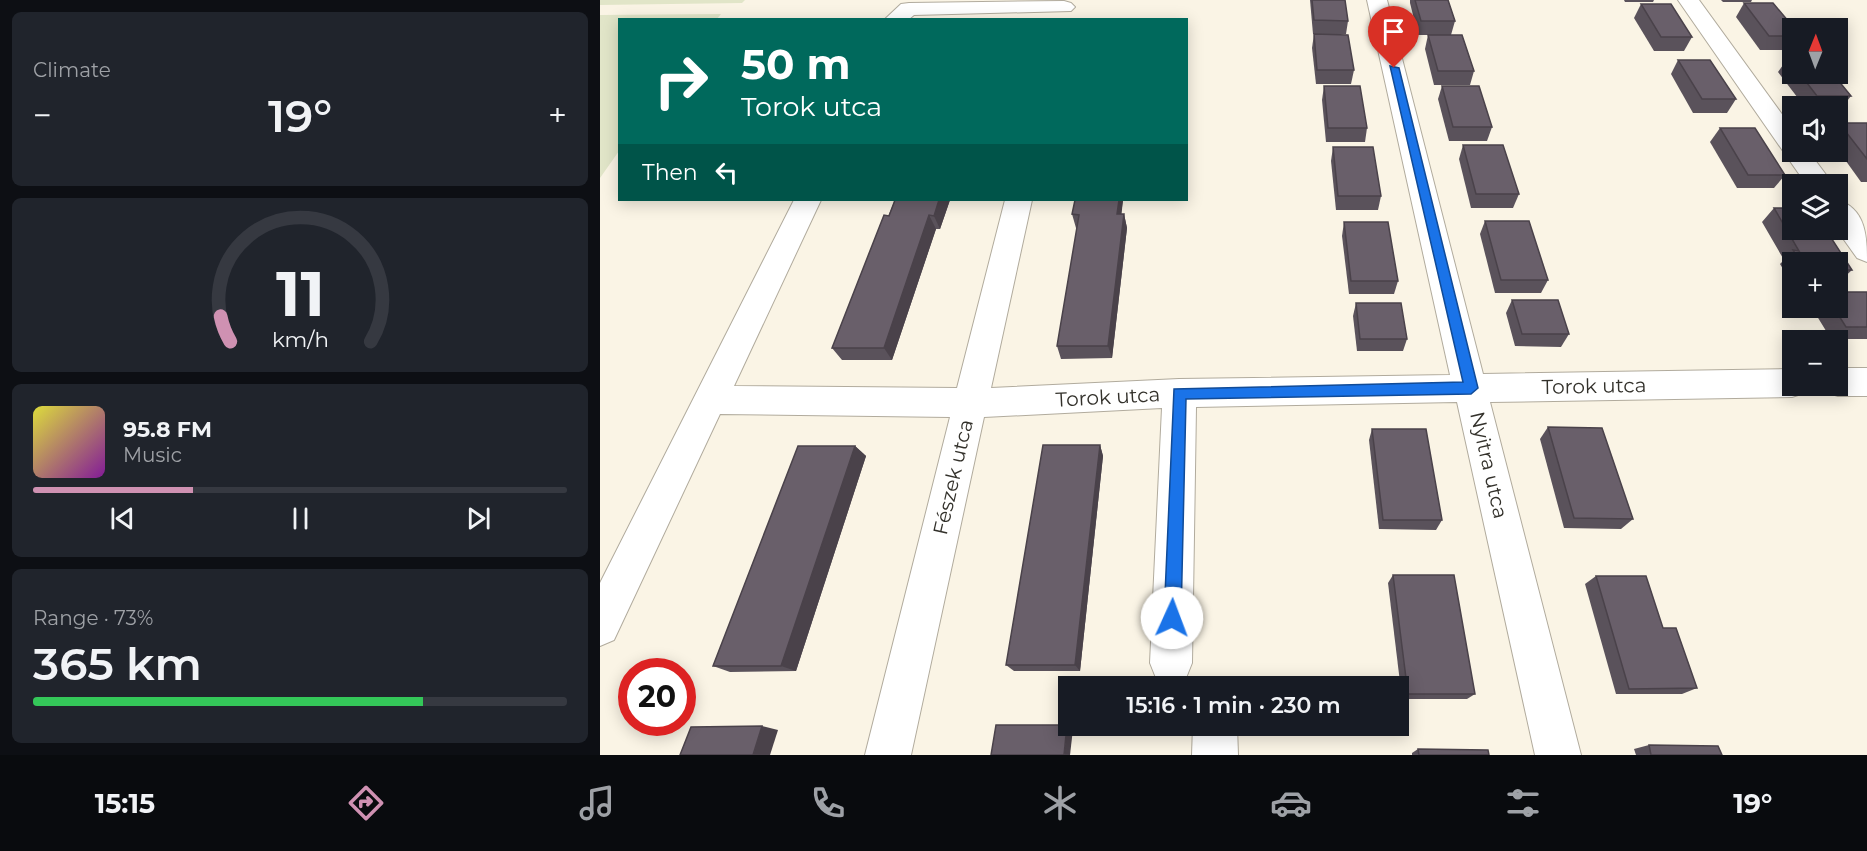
<!DOCTYPE html>
<meta charset="utf-8">
<style>
body{margin:0;font-family:Montserrat,sans-serif;background:#20242c;color:#f1f3f6;height:100vh;display:flex;flex-direction:column;font-size:22px;white-space:nowrap}
*{box-sizing:border-box;margin:0}
p{font-size:20px;color:#9ea1a6}
.icon{flex:none;width:33px;height:33px;fill:none;stroke:currentColor;stroke-width:2;stroke-linecap:round;stroke-linejoin:round}
.map{position:relative;flex:1;overflow:hidden}
.side{display:flex;flex-direction:column;gap:12px;padding:12px;background:#0d0f14;width:600px}
.side>*{flex:none}
.banner{position:absolute;left:18px;top:18px;width:570px;height:183px;border-radius:0px;box-shadow:0 3px 15px #0003;background:#00695c;color:#fff;overflow:hidden}
.needle{width:39px;rotate:1deg}
.tools{position:absolute;left:1182px;top:18px;display:grid;gap:12px}
.tools a{display:grid;place-items:center;width:66px;height:66px;border-radius:0px;background:#171b24;box-shadow:0 3px 15px #0003;font-size:30px}
.speed{position:absolute;left:18px;top:658px;display:flex;gap:12px;font-size:30px;font-weight:700;text-align:center}
.speed>*{display:grid;place-content:center;width:78px;height:78px;border-radius:50%;background:#171b24;box-shadow:0 3px 15px #0003;line-height:1}
.speed .limit{border:9px solid #d22;background:#fff;color:#111}
.pin{position:absolute;display:grid;place-items:center;width:51px;height:51px;color:#fff;margin:-62px -26px;border-radius:50% 50% 50% 0;rotate:-45deg;box-shadow:0 0 6px #0007}
.pin .icon{rotate:45deg}
.me{position:absolute;width:66px;margin:-33px;rotate:2deg;stroke-linejoin:round;filter:drop-shadow(0 0 4px #0008)}
.turn{display:flex;align-items:center;gap:21px;height:126px;padding:0 24px;font-size:27px}
.turn .icon{width:78px;height:78px;stroke-width:2.5}
.turn b{display:block;font-size:42px;line-height:51px}
.then{display:flex;align-items:center;height:57px;padding:0 24px;background:#0003;gap:12px;font-size:22px}
.big{font-size:45px;font-weight:600;line-height:1.1}
.side .tile{flex:1;display:flex;flex-direction:column;justify-content:center;gap:9px;min-width:0;padding:0 21px;border-radius:9px;background:#20242c}
.side .dial{align-items:center;gap:0}
.dial svg{height:156px;overflow:visible;fill:none;stroke:#363941;stroke-width:7;stroke-linecap:round;text-anchor:middle}
.dial text{fill:#f1f3f6;stroke:none}
.song{display:flex;align-items:center;gap:18px}
.cover{width:72px;height:72px;border-radius:9px;background:linear-gradient(135deg,hsl(60 70% 55%),hsl(290 70% 35%))}
.played{height:6px;border-radius:3px;background:linear-gradient(90deg,#cf91b2 30%,#363941 30%)}
.keys{display:flex;justify-content:space-around;direction:ltr}
.heat{display:flex;justify-content:space-between;align-items:center;font-size:33px;direction:ltr}
.charge{height:9px;border-radius:4px;background:linear-gradient(90deg,#34c759 73%,#363941 0)}
.trip{position:absolute;left:458px;top:676px;width:351px;height:60px;border-radius:0px;background:#171b24;box-shadow:0 3px 15px #0003;font-weight:600;line-height:60px;text-align:center}
.menu{display:flex;height:96px;justify-content:space-around;align-items:center;background:#090b0e;color:#9ea1a6}
.menu .icon{width:42px;height:42px}
.menu .selected{color:#cf91b2}
.menu b{font-size:27px;color:#f1f3f6}
main{display:flex;flex:1;min-height:0}
.map>svg:first-child{display:block}
.green{fill:#e1e5c8}
.lines{fill:none;stroke-linecap:round;stroke-linejoin:round}
.minor-casing{stroke:#b1ab9d;stroke-width:2}
.minor{fill:#fff;fill-rule:evenodd}
.wall{fill:#5a525b}
.shaded-wall{fill:#4a424a}
.building{fill:#695f6a;stroke:#4a424a;stroke-width:1.5}
.route{fill:#1a73e8;stroke:#114b97;stroke-width:1.5}
.labels{text-anchor:middle;dominant-baseline:central;stroke-width:6;stroke-linejoin:round;paint-order:stroke}
.street-label{font-size:20px;fill:#33312b;stroke:#fff}
</style>
<main>
<section class="side">
<div class="tile"><p>Climate</p>
<div class="heat"><a>−</a><b class="big">19°</b><a>+</a></div>
</div>
<div class="tile dial"><svg viewBox="0 0 100 80">
<path d="M14 69A42 42 0 1 1 86 69"/>
<path d="M14 69A42 42 0 0 1 9 56" stroke="#cf91b2"/>
<text x="50" y="56" font-size="32" font-weight="700">11</text>
<text x="50" y="72" font-size="11">km/h</text>
</svg></div>
<div class="tile">
<div class="song"><i class="cover"></i><div><b>95.8 FM</b><p>Music</p></div></div>
<div class="played"></div>
<div class="keys"><svg class="icon" aria-label="previous" viewBox="0 0 24 24"><path d="M18 5L8 12l10 7zM5 5v14"/></svg><svg class="icon" aria-label="pause" viewBox="0 0 24 24"><path d="M8 5v14M16 5v14"/></svg><svg class="icon" aria-label="next" viewBox="0 0 24 24"><path d="M6 5l10 7-10 7zM19 5v14"/></svg></div>
</div>
<div class="tile"><p>Range · 73%</p><b class="big">365 km</b><div class="charge"></div></div>
</section>
<div class="map">
<svg width="1267" height="755" viewBox="0 0 1267 755">
<rect width="100%" height="100%" fill="#faf4e5"/>
<g class="green">
<polygon points="0,0 145,0 142,3 0,5"/>
<polygon points="121,14 117,19 20,20 19,151 0,178 0,15"/>
</g>
<g class="lines">
<g class="minor-casing">
<g id="minor">
<polygon points="767,0 787,0 883,374 1192,369 1192,386 1207,386 1204,393 1192,397 890,402 981,755 935,755 857,402 596,407 592,663 586,678 571,684 556,678 550,663 562,408 384,417 311,755 265,755 350,417 120,414 14,640 0,646 0,583 194,200 221,200 134,386 357,388 405,200 432,200 391,388 579,379 850,375"/>
<polygon points="1078,0 1099,0 1192,128 1192,152 1209,152 1233,184 1206,184"/>
<polygon points="464,1 471,3 475,7 471,11 314,15 308,20 284,20 301,4 309,3"/>
<path d="M1238 200C1266 209 1267 237 1267 262L1257 258 1237 230Z"/>
<polygon points="1238,368 1267,368 1267,396 1238,396 1226,392 1223,386 1238,386"/>
<polygon points="593,726 637,726 638,755 592,755"/>
</g>
</g>
<use href="#minor" class="minor"/>
</g>
<g class="wall">
<polygon points="710,0 745,0 748,21 746,34 713,34"/>
<polygon points="810,0 848,0 855,21 851,35 874,71 870,85 834,85 825,49 828,35 818,35 810,3"/>
<polygon points="1024,0 1054,0 1053,2 1025,2"/>
<polygon points="1121,0 1152,0 1151,2 1123,2"/>
<polygon points="1144,3 1192,28 1192,47 1190,50 1160,50 1136,17"/>
<polygon points="1041,4 1092,37 1084,51 1054,51 1034,18"/>
<polygon points="714,34 754,70 751,84 716,84 712,48"/>
<polygon points="1188,58 1192,58 1192,74 1233,74 1251,96 1240,110 1238,110 1238,106 1204,106 1178,72"/>
<polygon points="1078,60 1136,99 1127,113 1093,113 1071,74"/>
<polygon points="724,86 767,128 765,142 726,142 722,100"/>
<polygon points="842,86 892,127 887,141 849,141 838,99"/>
<polygon points="1239,123 1267,123 1267,182 1261,182 1238,150 1238,124"/>
<polygon points="1120,128 1185,175 1174,188 1137,188 1110,142"/>
<polygon points="863,145 919,194 913,208 871,208 859,159"/>
<polygon points="733,147 781,196 778,210 736,210 731,161"/>
<polygon points="295,200 350,200 340,229 336,229 292,360 242,360 232,348"/>
<polygon points="475,200 523,200 521,214 524,214 527,228 512,358 461,359 457,346 477,228 476,228 472,214"/>
<polygon points="1174,208 1252,270 1238,283 1238,262 1192,262 1192,282 1191,282 1180,264 1184,260 1162,222"/>
<polygon points="885,221 948,280 941,293 895,293 880,234"/>
<polygon points="744,222 798,281 794,294 749,294 742,236"/>
<polygon points="1267,292 1267,339 1231,339 1212,308 1238,308"/>
<polygon points="912,300 969,334 961,347 915,346 906,313"/>
<polygon points="756,303 807,339 803,351 757,351 753,316"/>
<polygon points="948,427 1033,519 1021,529 964,528 940,439"/>
<polygon points="772,429 842,520 836,530 779,529 769,440"/>
<polygon points="500,445 503,456 480,671 414,671 406,665"/>
<polygon points="255,446 266,456 196,671 130,672 113,666"/>
<polygon points="793,575 875,694 867,699 802,699 788,583"/>
<polygon points="996,576 1063,628 1097,688 1082,694 1016,694 985,584"/>
<polygon points="1049,745 1122,755 1036,755 1034,749"/>
<polygon points="818,749 889,755 812,755 812,753"/>
</g>
<g class="shaded-wall">
<polygon points="339,200 350,200 340,229 334,216"/>
<polygon points="519,200 523,200 520,228 517,214"/>
<polygon points="524,214 527,228 512,358 508,346"/>
<polygon points="329,215 336,229 292,360 284,348"/>
<polygon points="500,445 503,456 480,671 475,665"/>
<polygon points="255,446 266,456 196,671 181,666"/>
<polygon points="467,725 473,729 470,755 464,755"/>
<polygon points="162,726 178,730 170,755 153,755"/>
</g>
<g class="building">
<polygon points="712,0 745,0 748,21 714,20"/>
<polygon points="815,0 848,0 855,21 821,21"/>
<polygon points="1144,3 1173,3 1194,28 1192,28 1192,36 1169,36"/>
<polygon points="1041,4 1071,4 1092,37 1061,37"/>
<polygon points="714,34 748,35 754,70 717,70"/>
<polygon points="828,35 862,35 874,71 838,71"/>
<polygon points="1188,58 1192,58 1192,63"/>
<polygon points="1078,60 1110,60 1136,99 1102,99"/>
<polygon points="1200,74 1233,74 1251,96 1217,96"/>
<polygon points="724,86 760,86 767,128 728,128"/>
<polygon points="842,86 879,86 892,127 853,127"/>
<polygon points="1239,123 1267,123 1267,159"/>
<polygon points="1120,128 1155,128 1185,175 1148,175"/>
<polygon points="863,145 903,145 919,194 876,194"/>
<polygon points="733,147 773,147 781,196 738,196"/>
<polygon points="295,200 339,200 334,216 329,215 284,348 232,348 284,215 289,216"/>
<polygon points="475,200 519,200 517,214 524,214 508,346 457,346 479,215 472,214"/>
<polygon points="1174,208 1192,208 1192,230 1226,230 1252,270 1238,270 1238,262 1200,262 1193,250 1199,251"/>
<polygon points="885,221 929,221 948,280 901,280"/>
<polygon points="744,222 788,222 798,281 751,281"/>
<polygon points="1238,292 1267,292 1267,327 1246,327 1234,308 1238,308"/>
<polygon points="912,300 958,300 969,334 922,334"/>
<polygon points="756,303 801,303 807,339 760,339"/>
<polygon points="948,427 1002,428 1033,519 974,518"/>
<polygon points="772,429 826,429 842,520 783,520"/>
<polygon points="443,445 500,445 475,665 406,665"/>
<polygon points="198,446 255,446 181,666 113,666"/>
<polygon points="793,575 854,575 875,694 808,694"/>
<polygon points="996,576 1046,576 1063,628 1076,628 1097,688 1029,689"/>
<polygon points="396,725 467,725 464,755 391,755"/>
<polygon points="162,726 153,755 80,755 91,727"/>
<polygon points="1049,745 1118,746 1122,755 1051,755"/>
<polygon points="818,749 888,750 889,755 819,755"/>
</g>
<polygon class="route" points="790,66 799,68 878,388 871,394 586,399 581,618 578,624 572,627 566,624 564,618 574,389 863,382"/>
<g class="labels">
<g class="street-label">
<text transform="translate(994 386) rotate(-1)">Torok utca</text>
<text transform="translate(508 397) rotate(-3)">Torok utca</text>
<text transform="translate(889 465) rotate(77)">Nyitra utca</text>
<text transform="translate(353 477) rotate(-77)">Fészek utca</text>
</g>
</g>
</svg>
<div class="tools">
<a><svg class="needle" viewBox="-14 -14 28 28"><path d="M0-13l5 13h-10z" fill="#e53935"/><path d="M0 13l5-13h-10z" fill="#9ea1a6"/></svg></a>
<a><svg class="icon" aria-label="sound" viewBox="0 0 24 24"><path d="M4 9h4l5-4v14l-5-4H4zM17 9q2 3 0 6"/></svg></a>
<a><svg class="icon" aria-label="layers" viewBox="0 0 24 24"><path d="M12 4l9 5-9 5-9-5zM3 14l9 5 9-5"/></svg></a>
<a>+</a>
<a>−</a>
</div>
<div class="speed"><div class="limit">20</div></div>
<div class="pin" style="left:794px;top:68px;background:#d93025"><svg class="icon" aria-label="arrive" viewBox="0 0 24 24"><path d="M6 21V4h12l-3 4 3 4H6"/></svg></div>
<svg class="me" style="left:572px;top:618px" viewBox="-20 -20 40 40"><circle r="19" fill="#fff"/><path d="M0-13L10 11 0 6-10 11z" fill="#1a73e8"/></svg>
<div class="trip">15:16 · 1 min · 230 m</div>
<div class="banner">
<div class="turn"><svg class="icon" aria-label="right" viewBox="0 0 24 24"><path d="M7 20v-9h11M14 6l5 5-5 5"/></svg><div><b>50 m</b>Torok utca</div></div>
<div class="then">Then<svg class="icon" aria-label="left" viewBox="0 0 24 24"><path d="M17 20v-9H6M10 6l-5 5 5 5"/></svg></div>
</div>
</div>
</main>
<nav class="menu">
<b>15:15</b>
<svg class="icon selected" aria-label="directions" viewBox="0 0 24 24"><path d="M12 3l9 9-9 9-9-9zM9 14v-3h6M13 9l2 2-2 2"/></svg>
<svg class="icon" aria-label="music" viewBox="0 0 24 24"><path d="M9 18V5l10-2v13"/><circle cx="6" cy="18" r="3"/><circle cx="16" cy="16" r="3"/></svg>
<svg class="icon" aria-label="phone" viewBox="0 0 24 24"><path d="M5 4h4l2 5-3 2q2 4 5 5l2-3 5 2v4C11 20 4 13 5 4z"/></svg>
<svg class="icon" aria-label="climate" viewBox="0 0 24 24"><path d="M12 3v18M4 7l16 10M4 17L20 7"/></svg>
<svg class="icon" aria-label="car" viewBox="0 0 24 24"><path d="M5 17H2v-5l4-1 3-4h7l3 4 3 1v5h-3M9 17h6M6 11h13"/><circle cx="7" cy="17" r="2"/><circle cx="17" cy="17" r="2"/></svg>
<svg class="icon" aria-label="filters" viewBox="0 0 24 24"><path d="M4 7h16M4 17h16"/><circle cx="9" cy="7" r="2"/><circle cx="15" cy="17" r="2"/></svg>
<b>19°</b>
</nav>
